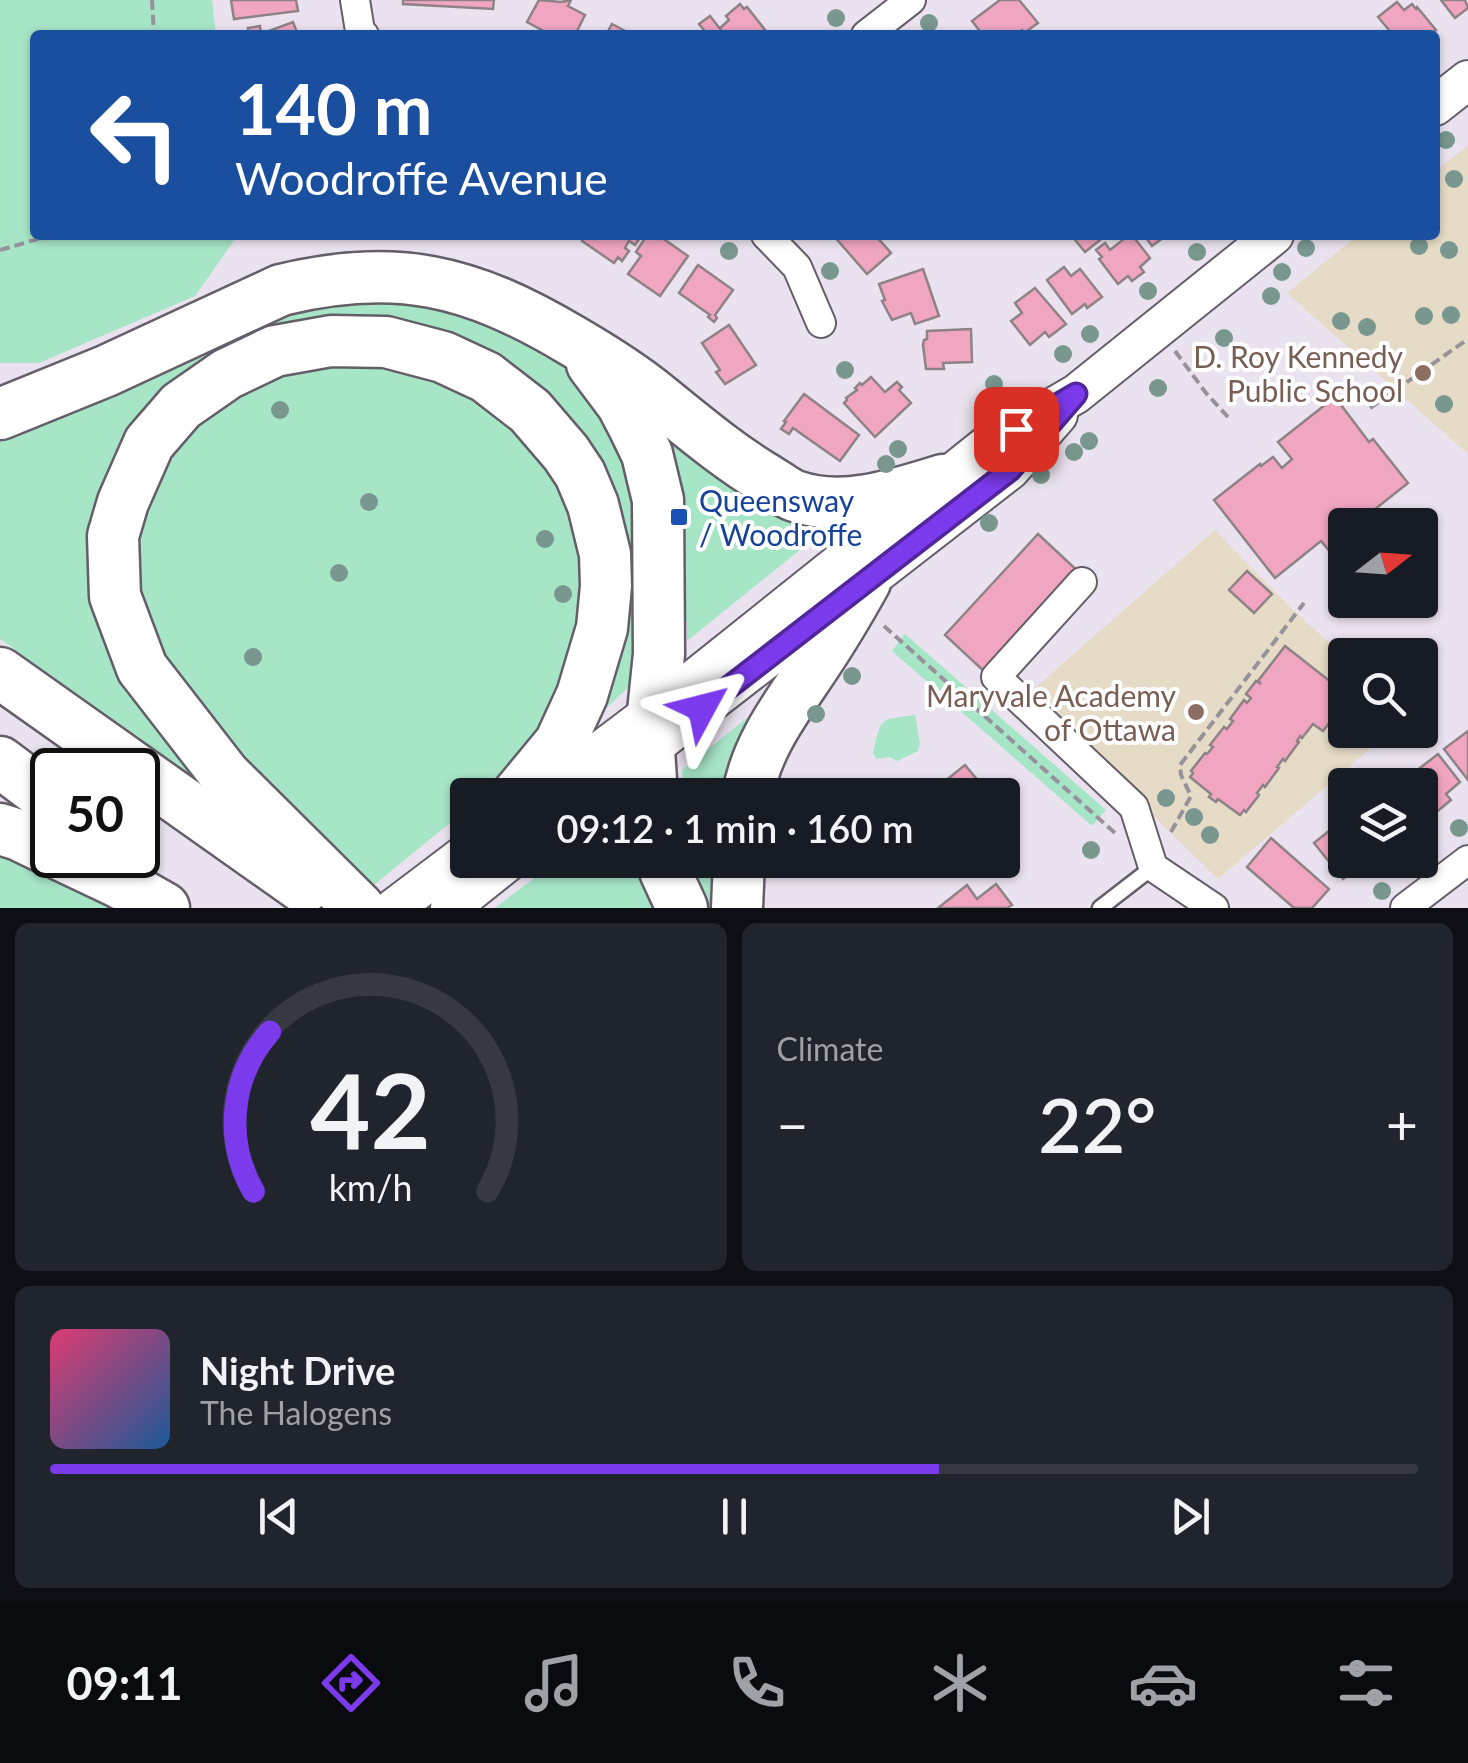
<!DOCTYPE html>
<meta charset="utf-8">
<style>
body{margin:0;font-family:Lato,sans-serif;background:#20242c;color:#f1f3f6;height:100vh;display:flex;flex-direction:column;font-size:38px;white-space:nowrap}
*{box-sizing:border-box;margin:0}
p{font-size:32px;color:#9ea1a6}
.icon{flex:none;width:55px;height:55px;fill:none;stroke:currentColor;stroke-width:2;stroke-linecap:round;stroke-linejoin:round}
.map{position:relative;height:908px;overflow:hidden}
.panel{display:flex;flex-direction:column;gap:15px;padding:15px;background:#0d0f14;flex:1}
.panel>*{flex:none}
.guide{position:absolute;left:30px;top:30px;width:1410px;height:210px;border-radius:10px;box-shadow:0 2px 8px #0004;background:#1a4fa0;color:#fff;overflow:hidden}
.needle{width:65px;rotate:73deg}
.buttons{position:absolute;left:1328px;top:508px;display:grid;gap:20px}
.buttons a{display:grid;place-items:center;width:110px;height:110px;border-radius:10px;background:#171b24;box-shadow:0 2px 8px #0004;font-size:50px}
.speed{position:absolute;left:30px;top:748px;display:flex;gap:20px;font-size:50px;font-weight:700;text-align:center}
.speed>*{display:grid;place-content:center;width:130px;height:130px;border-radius:50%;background:#171b24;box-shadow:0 2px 8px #0004;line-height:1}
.speed .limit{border:5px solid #111;border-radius:15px;background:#fff;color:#111}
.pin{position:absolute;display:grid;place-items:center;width:85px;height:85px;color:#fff;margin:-42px;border-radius:20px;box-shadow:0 5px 15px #0006}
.me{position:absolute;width:110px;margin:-55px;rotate:52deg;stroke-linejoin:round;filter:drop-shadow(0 0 8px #0008)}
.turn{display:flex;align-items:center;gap:35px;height:210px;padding:0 40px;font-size:45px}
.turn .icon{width:130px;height:130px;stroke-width:2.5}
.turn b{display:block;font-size:70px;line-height:85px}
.big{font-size:75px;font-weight:600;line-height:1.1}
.panel .widget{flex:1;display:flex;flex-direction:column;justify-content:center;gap:15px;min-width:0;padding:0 35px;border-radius:15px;background:#20242c}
.panel .dial{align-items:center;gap:0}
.dial svg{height:260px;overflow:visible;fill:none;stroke:#363941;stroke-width:7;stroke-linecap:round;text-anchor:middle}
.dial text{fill:#f1f3f6;stroke:none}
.song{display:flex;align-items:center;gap:30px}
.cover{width:120px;height:120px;border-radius:15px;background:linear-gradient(135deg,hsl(340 70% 55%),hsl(210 70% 35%))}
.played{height:10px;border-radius:5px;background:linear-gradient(90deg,#7c3aed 65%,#363941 65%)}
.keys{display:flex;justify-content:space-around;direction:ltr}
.heat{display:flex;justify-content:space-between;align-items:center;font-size:55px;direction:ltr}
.panel .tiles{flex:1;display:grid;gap:15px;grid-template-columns:1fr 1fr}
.widget:last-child{grid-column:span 2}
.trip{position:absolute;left:450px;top:778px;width:570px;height:100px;border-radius:10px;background:#171b24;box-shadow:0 2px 8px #0004;font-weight:600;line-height:100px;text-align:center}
.tab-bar{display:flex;height:160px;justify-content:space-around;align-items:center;background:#090b0e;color:#9ea1a6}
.tab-bar .icon{width:70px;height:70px}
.tab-bar .selected{color:#7c3aed}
.tab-bar b{font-size:45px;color:#f1f3f6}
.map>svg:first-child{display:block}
.education{fill:#e5dbc6}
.green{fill:#a7e5c7}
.building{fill:#f0a6c1;stroke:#8f8286;stroke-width:2.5}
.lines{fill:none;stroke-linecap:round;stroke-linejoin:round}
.service-casing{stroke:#645e68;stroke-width:19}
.minor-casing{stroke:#645e68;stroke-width:32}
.secondary-casing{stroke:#645e68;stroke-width:42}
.motorway-casing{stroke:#645e68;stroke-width:55}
.path{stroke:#97919a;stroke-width:4;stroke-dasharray:10 5;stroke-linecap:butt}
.service{stroke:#fff;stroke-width:14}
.minor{stroke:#fff;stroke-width:28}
.secondary{stroke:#fff;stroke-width:38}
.motorway{stroke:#fff;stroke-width:50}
.tree{fill:#79978f}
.route-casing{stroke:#51269a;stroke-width:25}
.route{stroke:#7c3aed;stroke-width:18}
.education-dot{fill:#8d6e63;stroke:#fff;stroke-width:4}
.transit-dot{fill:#1a4fb4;stroke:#fff;stroke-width:4}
.labels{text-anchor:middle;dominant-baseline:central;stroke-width:8;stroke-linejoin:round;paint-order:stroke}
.education-label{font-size:30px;fill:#785e54;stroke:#fff;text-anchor:end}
.transit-label{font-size:30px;fill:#164399;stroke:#fff;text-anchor:start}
</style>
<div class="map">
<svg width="1468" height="908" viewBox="0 0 1468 908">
<rect width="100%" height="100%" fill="#eae3ef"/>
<g class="education">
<polygon points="1468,145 1468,454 1287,293 1358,235 1435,235 1435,172"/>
<polygon points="1215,530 1290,607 1345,657 1345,730 1392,730 1218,879 1028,694"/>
</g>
<g class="green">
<polygon points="0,0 212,0 216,35 35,35 35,235 238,235 195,296 39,363 0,363"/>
<polygon points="361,296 469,311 561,358 595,388 644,493 635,681 581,732 622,568 446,337 192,382 92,596 100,632 117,667 200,775 197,781 0,639 0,432 304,304"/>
<polygon points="338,360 394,362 484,395 553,466 576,521 585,587 578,646 552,694 524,762 484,795 468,795 467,809 374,885 294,815 155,661 128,555 148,492 181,436 218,403 277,371"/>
<polygon points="624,387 832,524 687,641 687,622 679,622"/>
<polygon points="905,634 1106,810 1092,826 892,651"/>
<polygon points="773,697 735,795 675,795 674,793 682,792 682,770"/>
<path d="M915 715 920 743 918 751 897 761 890 757 876 759 873 753C882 716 879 720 915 715Z"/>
<polygon points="0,847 117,908 0,908"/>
<polygon points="558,860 641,860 662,908 495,908"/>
<polygon points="686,860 725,860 725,908 703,908"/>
</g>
<g class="building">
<polygon points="231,0 296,0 298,11 234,19"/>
<polygon points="403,0 494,0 493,9 403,4"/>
<polygon points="539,0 561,2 571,0 568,6 585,15 575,35 551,35 527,22"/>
<polygon points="1000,0 1019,0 1038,23 1024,33 1022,30 1016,35 983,35 972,21"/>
<polygon points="1441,0 1465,0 1468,8 1455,18"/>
<polygon points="1397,2 1404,10 1412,4 1416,9 1417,7 1436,30 1430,35 1383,35 1389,30 1378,17"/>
<polygon points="740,4 744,9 747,7 769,35 708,35 699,24 710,16 724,34 720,28 729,20 726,16"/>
<polygon points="293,22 298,35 249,35 248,28 260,26 261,34"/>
<polygon points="612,24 633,35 606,35"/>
<polygon points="587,235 642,235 635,245 629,241 625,248 629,251 622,261 618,257 614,263 582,241"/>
<polygon points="647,235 658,235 688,256 660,296 628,274 641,256 636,252"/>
<polygon points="833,235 875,235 891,253 867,274"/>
<polygon points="1071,235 1096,235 1100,240 1085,252"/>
<polygon points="1129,235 1132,235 1150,258 1140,267 1144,272 1132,281 1128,276 1118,284 1099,259 1102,257 1096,250 1105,243 1110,250"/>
<polygon points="1144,235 1167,235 1152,246"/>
<polygon points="698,265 733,290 715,315 717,318 714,322 708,317 710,315 679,293"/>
<polygon points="1064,267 1071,276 1080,269 1102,297 1087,308 1085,304 1072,314 1047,280"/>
<polygon points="923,269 939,316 915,324 911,313 892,320 882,301 885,300 879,284"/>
<polygon points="1035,288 1066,324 1049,337 1045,332 1030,345 1011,321 1022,313 1015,303"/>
<polygon points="729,325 756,365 725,384 716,372 720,370 702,343"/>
<polygon points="971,329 972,362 943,363 944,369 926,369 923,345 924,340 927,339 927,331"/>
<polygon points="871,377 885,392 897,382 902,387 899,390 911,403 875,437 844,403 847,400 846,398 857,390 855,388 860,383 862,385"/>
<polygon points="804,394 859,435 840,461 793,428 789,434 781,429 786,422 784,421"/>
<polygon points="1335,397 1369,442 1373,439 1408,483 1355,525 1351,525 1346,518 1330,531 1341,545 1331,553 1321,541 1275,578 1214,500 1260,464 1261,466 1273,457 1282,468 1292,459 1278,442"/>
<polygon points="1038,534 1081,574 988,675 945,635"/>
<polygon points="1247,571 1272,594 1254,613 1229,590"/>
<polygon points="1285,646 1345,693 1345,703 1323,731 1313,724 1302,738 1300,736 1297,741 1299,742 1285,761 1283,759 1277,767 1279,768 1265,787 1263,785 1257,793 1259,795 1246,812 1244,810 1240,815 1218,799 1216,802 1209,797 1211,794 1190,777 1193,773 1191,771 1205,753 1207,754 1213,747 1210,745 1224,727 1227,729 1233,721 1230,719 1244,700 1247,703 1251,698 1246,694 1256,681 1261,684 1258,681"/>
<polygon points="1468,731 1468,780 1444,749"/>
<polygon points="1438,754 1460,782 1446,794 1451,800 1429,818 1420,806 1420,785 1404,785 1402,782"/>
<polygon points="965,765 990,795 928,795"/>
<polygon points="1345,818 1345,860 1367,860 1343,879 1314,843"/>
<polygon points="1271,838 1329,889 1312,908 1294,908 1247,867"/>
<polygon points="996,884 1012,905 1007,908 938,908 967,885 977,899"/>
</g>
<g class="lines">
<g class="service-casing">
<polyline id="service" points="1100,908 1153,867"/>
</g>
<g class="minor-casing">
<g id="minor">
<polyline points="355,0 360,31 364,35"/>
<polyline points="866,35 911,0"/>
<polyline points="766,235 797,267 821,323"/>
<polyline points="1082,582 996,677 1134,807 1153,867 1214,908"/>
<polyline points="1405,908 1468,860"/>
</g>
</g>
<g class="secondary-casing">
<g id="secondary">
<polyline points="1435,106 1468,80"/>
<polyline points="542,795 678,692 986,446 1076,394 1274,235"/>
<polyline points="591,795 1010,470 1058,415"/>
<polyline points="394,908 468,852"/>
<polyline points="450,908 510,860"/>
</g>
</g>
<g class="motorway-casing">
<g id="motorway">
<polyline points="592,364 622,404 634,427 647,454 658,500 659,654 649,750 652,795"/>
<path d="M0 414 106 371 281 290C396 262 470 280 571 340 602 358 631 376 659 399 695 428 729 457 768 480 777 485 786 493 795 496 843 513 897 494 943 480"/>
<polyline points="0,673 304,888"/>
<polyline points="0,762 52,801"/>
<path d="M748 795C756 745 789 704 816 663 834 636 850 609 865 582"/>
<polyline points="0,829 19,835 52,851"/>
<polyline points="61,855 120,883 164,908"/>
<polyline points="662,860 665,871 682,908"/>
<polyline points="359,908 225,775 142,668 115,596 113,536 123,502 149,443 181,406 227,374 275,351 331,341 386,342 443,357 486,377 530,411 566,453 580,474 593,505 605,554 606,586 602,628 582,695 560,743 517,795"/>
<polyline points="737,908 739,860"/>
</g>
</g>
<g class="path">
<polyline points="152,0 154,35"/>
<polyline points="0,250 52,235"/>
<polyline points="1175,351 1206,393 1228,417"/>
<polyline points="1370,408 1468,339"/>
<polyline points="884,626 1115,833"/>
<polyline points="1171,832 1191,796 1181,775 1180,765 1304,603"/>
</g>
<use href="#service" class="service"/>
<use href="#minor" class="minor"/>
<use href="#secondary" class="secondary"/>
<use href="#motorway" class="motorway"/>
</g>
<g class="tree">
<circle cx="836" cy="18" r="9"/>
<circle cx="929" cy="23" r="9"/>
<circle cx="1446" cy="140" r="9"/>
<circle cx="1454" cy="179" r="9"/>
<circle cx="1419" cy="246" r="9"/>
<circle cx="1306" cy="248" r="9"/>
<circle cx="1449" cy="250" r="9"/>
<circle cx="729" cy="251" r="9"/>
<circle cx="1197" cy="252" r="9"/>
<circle cx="830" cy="271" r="9"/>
<circle cx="1282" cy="272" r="9"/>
<circle cx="1148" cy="291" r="9"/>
<circle cx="1271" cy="296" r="9"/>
<circle cx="1451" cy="315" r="9"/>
<circle cx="1424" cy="316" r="9"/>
<circle cx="1341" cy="321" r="9"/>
<circle cx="1367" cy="327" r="9"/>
<circle cx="1090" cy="334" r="9"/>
<circle cx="1224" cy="338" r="9"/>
<circle cx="1063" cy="354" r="9"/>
<circle cx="845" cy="370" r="9"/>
<circle cx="994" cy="384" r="9"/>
<circle cx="1158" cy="388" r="9"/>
<circle cx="1444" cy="404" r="9"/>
<circle cx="280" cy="410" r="9"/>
<circle cx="1089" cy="441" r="9"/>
<circle cx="898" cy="449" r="9"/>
<circle cx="1074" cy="452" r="9"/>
<circle cx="886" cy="464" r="9"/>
<circle cx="1041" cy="475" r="9"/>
<circle cx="369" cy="502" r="9"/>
<circle cx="989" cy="523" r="9"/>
<circle cx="545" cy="539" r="9"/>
<circle cx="339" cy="573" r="9"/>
<circle cx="563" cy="594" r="9"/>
<circle cx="253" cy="657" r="9"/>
<circle cx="852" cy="676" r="9"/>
<circle cx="816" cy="714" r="9"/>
<circle cx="1166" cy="798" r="9"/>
<circle cx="1194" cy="817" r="9"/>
<circle cx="1459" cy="828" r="9"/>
<circle cx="1210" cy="835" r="9"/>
<circle cx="1091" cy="850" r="9"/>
<circle cx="1382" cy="891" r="9"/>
</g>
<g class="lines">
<g class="route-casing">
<polyline id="route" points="702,708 1010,470 1076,394 1016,429"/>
</g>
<use href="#route" class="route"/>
</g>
<g class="education-dot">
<circle cx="1423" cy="373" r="10"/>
<circle cx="1196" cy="712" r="10"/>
</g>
<rect class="transit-dot" x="669" y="507" width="20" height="20" rx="5"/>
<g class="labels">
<g class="education-label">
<text x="1403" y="356">D. Roy Kennedy<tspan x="1403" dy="34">Public School</tspan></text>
<text x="1176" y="695">Maryvale Academy<tspan x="1176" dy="34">of Ottawa</tspan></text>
</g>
<g class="transit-label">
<text x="699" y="500">Queensway<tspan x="699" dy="34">/ Woodroffe</tspan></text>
</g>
</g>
</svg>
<div class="buttons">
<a><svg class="needle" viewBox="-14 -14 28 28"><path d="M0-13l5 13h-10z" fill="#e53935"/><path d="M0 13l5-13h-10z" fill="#9ea1a6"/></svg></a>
<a><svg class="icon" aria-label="search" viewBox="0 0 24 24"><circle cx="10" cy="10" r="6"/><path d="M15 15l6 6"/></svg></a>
<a><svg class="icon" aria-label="layers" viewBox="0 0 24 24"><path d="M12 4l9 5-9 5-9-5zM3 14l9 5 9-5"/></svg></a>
</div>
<div class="speed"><div class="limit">50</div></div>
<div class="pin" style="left:1016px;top:429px;background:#d93025"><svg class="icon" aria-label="arrive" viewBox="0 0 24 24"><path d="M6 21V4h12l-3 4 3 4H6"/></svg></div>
<svg class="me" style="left:702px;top:708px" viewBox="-20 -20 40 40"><path d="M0-17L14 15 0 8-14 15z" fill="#7c3aed" stroke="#fff" stroke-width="4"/></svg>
<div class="trip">09:12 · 1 min · 160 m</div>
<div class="guide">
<div class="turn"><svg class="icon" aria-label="left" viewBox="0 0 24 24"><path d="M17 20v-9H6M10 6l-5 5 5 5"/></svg><div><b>140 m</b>Woodroffe Avenue</div></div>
</div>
</div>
<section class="panel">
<div class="tiles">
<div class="widget dial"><svg viewBox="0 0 100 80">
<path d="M14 69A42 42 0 1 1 86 69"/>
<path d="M14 69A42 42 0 0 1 19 20" stroke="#7c3aed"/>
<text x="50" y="56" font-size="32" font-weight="700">42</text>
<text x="50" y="72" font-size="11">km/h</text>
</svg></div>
<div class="widget"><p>Climate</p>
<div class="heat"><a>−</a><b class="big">22°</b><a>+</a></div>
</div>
<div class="widget">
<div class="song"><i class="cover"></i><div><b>Night Drive</b><p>The Halogens</p></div></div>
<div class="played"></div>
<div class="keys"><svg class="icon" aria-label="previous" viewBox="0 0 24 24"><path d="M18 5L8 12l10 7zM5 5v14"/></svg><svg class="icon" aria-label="pause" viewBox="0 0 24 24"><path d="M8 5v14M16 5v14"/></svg><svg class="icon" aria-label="next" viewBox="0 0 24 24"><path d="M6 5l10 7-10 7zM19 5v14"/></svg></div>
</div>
</div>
</section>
<nav class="tab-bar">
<b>09:11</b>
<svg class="icon selected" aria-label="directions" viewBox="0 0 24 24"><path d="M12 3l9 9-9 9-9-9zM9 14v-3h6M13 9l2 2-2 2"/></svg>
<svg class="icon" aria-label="music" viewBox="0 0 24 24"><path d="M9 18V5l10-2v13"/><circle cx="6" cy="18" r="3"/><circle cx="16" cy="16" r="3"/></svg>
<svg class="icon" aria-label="phone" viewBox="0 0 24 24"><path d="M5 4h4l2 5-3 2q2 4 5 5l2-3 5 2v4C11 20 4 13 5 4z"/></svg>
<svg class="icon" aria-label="climate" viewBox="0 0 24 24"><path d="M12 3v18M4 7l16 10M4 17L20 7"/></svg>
<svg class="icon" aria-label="car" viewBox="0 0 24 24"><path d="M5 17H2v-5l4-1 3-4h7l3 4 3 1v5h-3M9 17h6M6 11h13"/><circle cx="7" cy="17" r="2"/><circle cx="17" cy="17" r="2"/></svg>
<svg class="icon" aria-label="filters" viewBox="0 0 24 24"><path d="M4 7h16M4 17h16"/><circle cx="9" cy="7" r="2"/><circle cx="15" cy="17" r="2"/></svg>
</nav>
